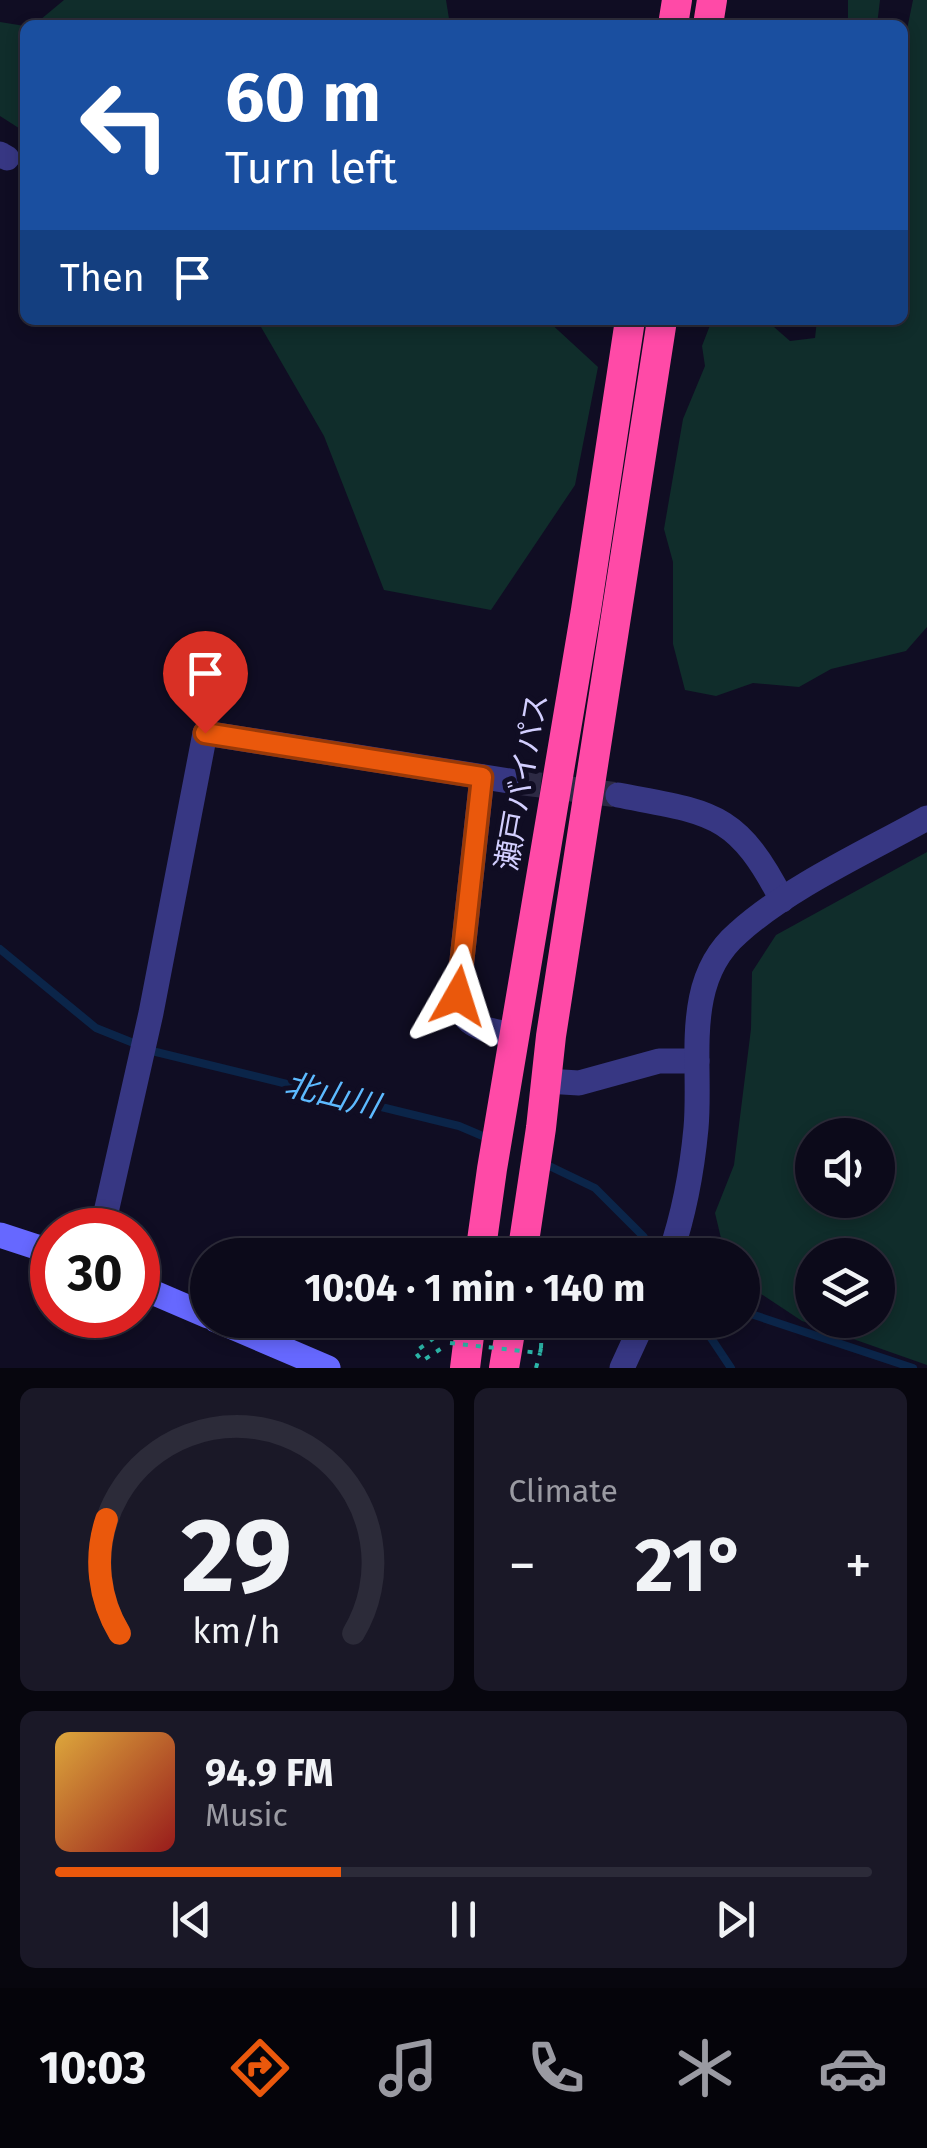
<!DOCTYPE html>
<meta charset="utf-8">
<style>
body{margin:0;font-family:"Fira Sans","Noto Sans JP",sans-serif;background:#1a1827;color:#f1f3f6;height:100vh;display:flex;flex-direction:column;font-size:38px;white-space:nowrap}
*{box-sizing:border-box;margin:0}
p{font-size:32px;color:#9a9aa2}
.icon{flex:none;width:55px;height:55px;fill:none;stroke:currentColor;stroke-width:2;stroke-linecap:round;stroke-linejoin:round}
.map{position:relative;height:1368px;overflow:hidden}
.sheet{display:flex;flex-direction:column;gap:20px;padding:20px;background:#07060e;flex:1}
.sheet>*{flex:none}
.hud{position:absolute;left:20px;top:20px;width:888px;height:305px;border-radius:15px;box-shadow:0 5px 15px #0003,0 0 0 2px #2c2b39;background:#1a4fa0;color:#fff;overflow:hidden}
.buttons{position:absolute;left:795px;top:1118px;display:grid;gap:20px}
.buttons a{display:grid;place-items:center;width:100px;height:100px;border-radius:50%;background:#0c0a1a;box-shadow:0 5px 15px #0003,0 0 0 2px #2c2b39;font-size:50px}
.speed{position:absolute;left:30px;top:1208px;display:flex;gap:20px;font-size:50px;font-weight:700;text-align:center}
.speed>*{display:grid;place-content:center;width:130px;height:130px;border-radius:50%;background:#0c0a1a;box-shadow:0 5px 15px #0003,0 0 0 2px #2c2b39;line-height:1}
.speed .limit{border:15px solid #d22;background:#fff;color:#111}
.pin{position:absolute;display:grid;place-items:center;width:85px;height:85px;color:#fff;margin:-102px -42px;border-radius:50% 50% 50% 0;rotate:-45deg;box-shadow:0 0 10px #0007}
.pin .icon{rotate:45deg}
.me{position:absolute;width:110px;margin:-55px;rotate:6deg;stroke-linejoin:round;filter:drop-shadow(0 0 8px #0008)}
.turn{display:flex;align-items:center;gap:35px;height:210px;padding:0 40px;font-size:45px}
.turn .icon{width:130px;height:130px;stroke-width:2.5}
.turn b{display:block;font-size:70px;line-height:85px}
.then{display:flex;align-items:center;height:95px;padding:0 40px;background:#0003;gap:20px;font-size:38px}
.big{font-size:75px;font-weight:700;line-height:1.1}
.sheet .card{flex:1;display:flex;flex-direction:column;justify-content:center;gap:15px;min-width:0;padding:0 35px;border-radius:15px;background:#1a1827}
.sheet .dial{align-items:center;gap:0}
.dial svg{height:260px;overflow:visible;fill:none;stroke:#2c2b39;stroke-width:7;stroke-linecap:round;text-anchor:middle}
.dial text{fill:#f1f3f6;stroke:none}
.song{display:flex;align-items:center;gap:30px}
.cover{width:120px;height:120px;border-radius:15px;background:linear-gradient(135deg,hsl(40 70% 55%),hsl(0 70% 35%))}
.played{height:10px;border-radius:5px;background:linear-gradient(90deg,#ea580c 35%,#2c2b39 35%)}
.keys{display:flex;justify-content:space-around;direction:ltr}
.heat{display:flex;justify-content:space-between;align-items:center;font-size:55px;direction:ltr}
.sheet .tiles{flex:1;display:grid;gap:20px;grid-template-columns:1fr 1fr}
.card:last-child{grid-column:span 2}
.trip{position:absolute;left:190px;top:1238px;width:570px;height:100px;border-radius:50px;background:#0c0a1a;box-shadow:0 5px 15px #0003,0 0 0 2px #2c2b39;font-weight:700;line-height:100px;text-align:center}
.menu{display:flex;height:160px;justify-content:space-around;align-items:center;background:#05040a;color:#9a9aa2}
.menu .icon{width:70px;height:70px}
.menu .active{color:#ea580c}
.menu b{font-size:45px;color:#f1f3f6}
.map>svg:first-child{display:block}
.green{fill:#102d2b;fill-rule:evenodd}
.lines{fill:none;stroke-linecap:round;stroke-linejoin:round}
.stream{stroke:#0b2549;stroke-width:8}
.street-tunnel{stroke:#2d2a44;stroke-width:25;stroke-dasharray:25 12;stroke-linecap:butt}
.path{stroke:#2cb7a9;stroke-width:4;stroke-dasharray:5 8;stroke-linecap:butt}
.street{stroke:#373783;stroke-width:25}
.secondary{stroke:#6668ff;stroke-width:25}
.highway{stroke:#ff4aa7;stroke-width:30}
.path-bridge{stroke:#2cb7a9;stroke-width:4;stroke-dasharray:5 8;stroke-linecap:butt}
.route-casing{stroke:#983908;stroke-width:25}
.route{stroke:#ea580c;stroke-width:18}
.labels{text-anchor:middle;dominant-baseline:central;stroke-width:10;stroke-linejoin:round;paint-order:stroke}
.street-label{font-size:30px;fill:#d3cfff;stroke:#100d23}
.water-label{font-size:32px;font-style:italic;fill:#5dbaff;stroke:#100d23}
</style>
<div class="map">
<svg width="927" height="1368" viewBox="0 0 927 1368">
<rect width="100%" height="100%" fill="#100d23"/>
<g class="green">
<polygon points="64,0 446,0 450,25 34,25"/>
<polygon points="848,0 880,0 877,25 848,25"/>
<polygon points="913,0 927,0 927,627 906,651 831,669 799,687 753,683 716,696 685,690 673,644 673,562 664,529 683,419 705,366 702,346 712,320 766,320 790,341 815,338 817,320 902,320 902,54"/>
<polygon points="0,22 25,26 25,132 0,116"/>
<polygon points="257,320 547,320 598,367 575,485 491,610 384,590 324,436"/>
<path d="M927 852V1365L802 1321 743 1282 742 1255H725L715 1213 734 1165 751 1029 752 972 776 935ZM878 1135V1200H812V1135ZM878 1255V1320H812V1255Z"/>
</g>
<g class="lines">
<g class="stream">
<polyline points="0,949 96,1028 156,1052 459,1126 492,1140"/>
<polyline points="541,1162 595,1188 643,1236 656,1255"/>
<polyline points="742,1311 913,1368"/>
<polyline points="699,1320 731,1368"/>
</g>
<polyline class="street-tunnel" points="516,782 618,795"/>
<g class="path">
<polyline points="434,1338 415,1352 422,1361 442,1348"/>
<polyline points="541,1348 542,1320"/>
<polyline points="536,1368 540,1353"/>
</g>
<g class="street">
<polyline points="0,154 7,158"/>
<path d="M482 777 458 996C462 1030 486 1029 514 1035"/>
<path d="M618 795C710 813 736 810 782 900"/>
<polyline points="546,1081 579,1083 659,1061 697,1061"/>
<polyline points="102,1230 151,1013 205,733 516,782"/>
<path d="M670 1255C684 1214 692 1171 696 1128 702 1062 681 982 738 933 789 887 866 852 927 818"/>
<polyline points="622,1368 644,1320"/>
</g>
<g class="secondary">
<polyline points="0,1235 52,1252"/>
<polyline points="138,1286 208,1316"/>
<polyline points="216,1320 328,1368"/>
</g>
<g class="highway">
<polyline points="673,25 677,0"/>
<polyline points="708,25 712,0"/>
<polyline points="480,1255 492,1169 586,610 630,320"/>
<polyline points="522,1255 541,1128 551,1036 662,320"/>
<polyline points="465,1368 471,1320"/>
<polyline points="504,1368 512,1320"/>
</g>
<polyline class="path-bridge" points="450,1343 540,1353 541,1348"/>
</g>
<g class="lines">
<g class="route-casing">
<polyline id="route" points="205,733 482,777 458,996"/>
</g>
<use href="#route" class="route"/>
</g>
<g class="labels">
<g class="street-label">
<text transform="translate(522 782) rotate(-80)">瀬戸バイパス</text>
</g>
<g class="water-label">
<text transform="translate(332 1095) rotate(14)">北山川</text>
</g>
</g>
</svg>
<div class="buttons">
<a><svg class="icon" aria-label="sound" viewBox="0 0 24 24"><path d="M4 9h4l5-4v14l-5-4H4zM17 9q2 3 0 6"/></svg></a>
<a><svg class="icon" aria-label="layers" viewBox="0 0 24 24"><path d="M12 4l9 5-9 5-9-5zM3 14l9 5 9-5"/></svg></a>
</div>
<div class="speed"><div class="limit">30</div></div>
<div class="pin" style="left:205px;top:733px;background:#d93025"><svg class="icon" aria-label="arrive" viewBox="0 0 24 24"><path d="M6 21V4h12l-3 4 3 4H6"/></svg></div>
<svg class="me" style="left:458px;top:996px" viewBox="-20 -20 40 40"><path d="M0-17L14 15 0 8-14 15z" fill="#ea580c" stroke="#fff" stroke-width="4"/></svg>
<div class="trip">10:04 · 1 min · 140 m</div>
<div class="hud">
<div class="turn"><svg class="icon" aria-label="left" viewBox="0 0 24 24"><path d="M17 20v-9H6M10 6l-5 5 5 5"/></svg><div><b>60 m</b>Turn left</div></div>
<div class="then">Then<svg class="icon" aria-label="arrive" viewBox="0 0 24 24"><path d="M6 21V4h12l-3 4 3 4H6"/></svg></div>
</div>
</div>
<section class="sheet">
<div class="tiles">
<div class="card dial"><svg viewBox="0 0 100 80">
<path d="M14 69A42 42 0 1 1 86 69"/>
<path d="M14 69A42 42 0 0 1 10 34" stroke="#ea580c"/>
<text x="50" y="56" font-size="32" font-weight="700">29</text>
<text x="50" y="72" font-size="11">km/h</text>
</svg></div>
<div class="card"><p>Climate</p>
<div class="heat"><a>−</a><b class="big">21°</b><a>+</a></div>
</div>
<div class="card">
<div class="song"><i class="cover"></i><div><b>94.9 FM</b><p>Music</p></div></div>
<div class="played"></div>
<div class="keys"><svg class="icon" aria-label="previous" viewBox="0 0 24 24"><path d="M18 5L8 12l10 7zM5 5v14"/></svg><svg class="icon" aria-label="pause" viewBox="0 0 24 24"><path d="M8 5v14M16 5v14"/></svg><svg class="icon" aria-label="next" viewBox="0 0 24 24"><path d="M6 5l10 7-10 7zM19 5v14"/></svg></div>
</div>
</div>
</section>
<nav class="menu">
<b>10:03</b>
<svg class="icon active" aria-label="directions" viewBox="0 0 24 24"><path d="M12 3l9 9-9 9-9-9zM9 14v-3h6M13 9l2 2-2 2"/></svg>
<svg class="icon" aria-label="music" viewBox="0 0 24 24"><path d="M9 18V5l10-2v13"/><circle cx="6" cy="18" r="3"/><circle cx="16" cy="16" r="3"/></svg>
<svg class="icon" aria-label="phone" viewBox="0 0 24 24"><path d="M5 4h4l2 5-3 2q2 4 5 5l2-3 5 2v4C11 20 4 13 5 4z"/></svg>
<svg class="icon" aria-label="climate" viewBox="0 0 24 24"><path d="M12 3v18M4 7l16 10M4 17L20 7"/></svg>
<svg class="icon" aria-label="car" viewBox="0 0 24 24"><path d="M5 17H2v-5l4-1 3-4h7l3 4 3 1v5h-3M9 17h6M6 11h13"/><circle cx="7" cy="17" r="2"/><circle cx="17" cy="17" r="2"/></svg>
</nav>
